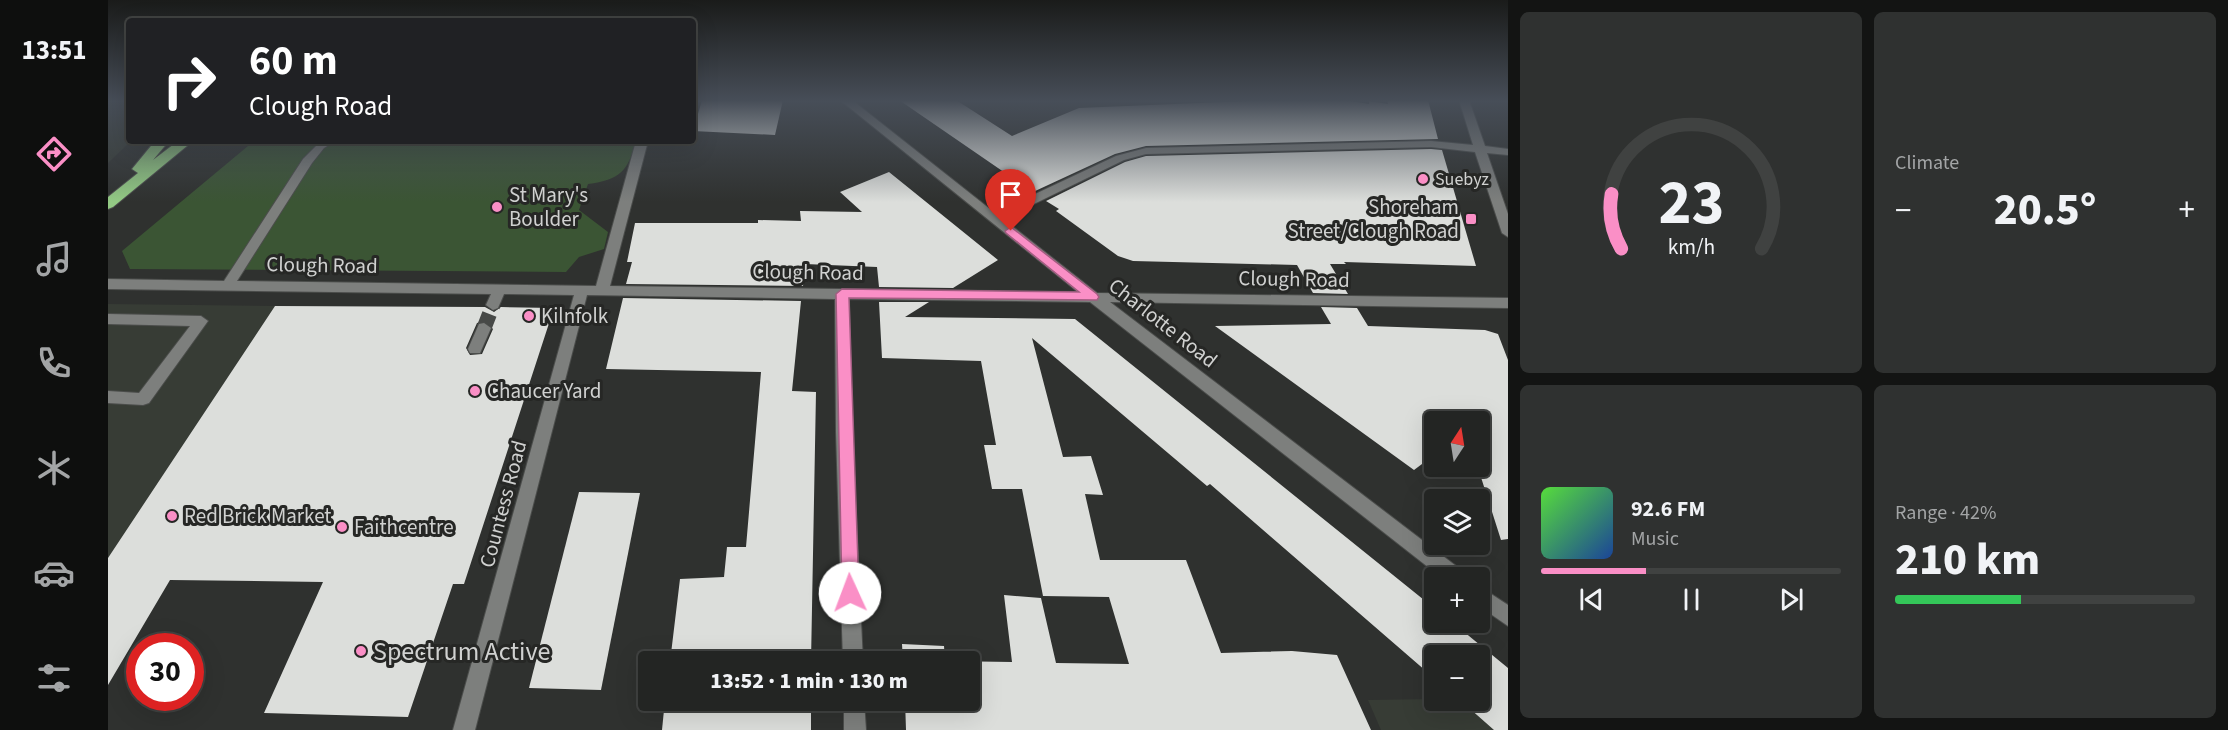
<!DOCTYPE html>
<meta charset="utf-8">
<style>
body{margin:0;font-family:"Source Sans 3",sans-serif;background:#2f3130;color:#f1f3f6;height:100vh;display:flex;flex-direction:column;font-size:22px;white-space:nowrap}
*{box-sizing:border-box;margin:0}
p{font-size:20px;color:#a3a5a6}
.icon{flex:none;width:33px;height:33px;fill:none;stroke:currentColor;stroke-width:2;stroke-linecap:round;stroke-linejoin:round}
.map{position:relative;flex:1;overflow:hidden}
.panel{display:flex;flex-direction:column;gap:12px;padding:12px;background:#131413;width:720px}
.panel>*{flex:none}
.top-card{position:absolute;left:18px;top:18px;width:570px;height:126px;border-radius:6px;box-shadow:0 6px 24px #0002,0 0 0 2px #404241;background:#202124;color:#fff;overflow:hidden}
.needle{width:39px;rotate:12deg}
.fabs{position:absolute;left:1316px;top:411px;display:grid;gap:12px}
.fabs a{display:grid;place-items:center;width:66px;height:66px;border-radius:6px;background:#232523;box-shadow:0 6px 24px #0002,0 0 0 2px #404241;font-size:30px}
.speed{position:absolute;left:18px;top:633px;display:flex;gap:12px;font-size:30px;font-weight:700;text-align:center}
.speed>*{display:grid;place-content:center;width:78px;height:78px;border-radius:50%;background:#232523;box-shadow:0 6px 24px #0002,0 0 0 2px #404241;line-height:1}
.speed .limit{border:9px solid #d22;background:#fff;color:#111}
.pin{position:absolute;display:grid;place-items:center;width:51px;height:51px;color:#fff;margin:-62px -26px;border-radius:50% 50% 50% 0;rotate:-45deg;box-shadow:0 0 6px #0007}
.pin .icon{rotate:45deg}
.me{position:absolute;width:66px;margin:-33px;rotate:358deg;stroke-linejoin:round;filter:drop-shadow(0 0 4px #0008)}
.turn{display:flex;align-items:center;gap:21px;height:126px;padding:0 24px;font-size:27px}
.turn .icon{width:78px;height:78px;stroke-width:2.5}
.turn b{display:block;font-size:42px;line-height:51px}
.big{font-size:45px;font-weight:800;line-height:1.1}
.panel .tile{flex:1;display:flex;flex-direction:column;justify-content:center;gap:9px;min-width:0;padding:0 21px;border-radius:9px;background:#2f3130}
.panel .dial{align-items:center;gap:0}
.dial svg{height:156px;overflow:visible;fill:none;stroke:#404241;stroke-width:7;stroke-linecap:round;text-anchor:middle}
.dial text{fill:#f1f3f6;stroke:none}
.song{display:flex;align-items:center;gap:18px}
.cover{width:72px;height:72px;border-radius:9px;background:linear-gradient(135deg,hsl(110 70% 55%),hsl(220 70% 35%))}
.played{height:6px;border-radius:3px;background:linear-gradient(90deg,#fa8fc6 35%,#404241 35%)}
.keys{display:flex;justify-content:space-around;direction:ltr}
.heat{display:flex;justify-content:space-between;align-items:center;font-size:33px;direction:ltr}
.charge{height:9px;border-radius:4px;background:linear-gradient(90deg,#34c759 42%,#404241 0)}
.panel .tiles{flex:1;display:grid;gap:12px;grid-template-columns:repeat(2,1fr)}
.trip{position:absolute;left:530px;top:651px;width:342px;height:60px;border-radius:6px;background:#232523;box-shadow:0 6px 24px #0002,0 0 0 2px #404241;font-weight:800;line-height:60px;text-align:center}
main{display:flex;flex:1;min-height:0}
.dock{display:flex;flex-direction:column;width:108px;justify-content:space-around;align-items:center;background:#0e0f0e;color:#a3a5a6}
.dock .icon{width:42px;height:42px}
.dock .on{color:#fa8fc6}
.dock b{font-size:27px;color:#f1f3f6}
.map>svg:first-child{display:block}
.built{fill:#373c35}
.green{fill:#3b5534}
.building{fill:#dcdedb;fill-rule:evenodd}
.lines{fill:none;stroke-linecap:round;stroke-linejoin:round}
.minor-tunnel{stroke:#474947;stroke-width:15;stroke-dasharray:15 8;stroke-linecap:butt}
.minor-casing{stroke:#4b4d4b;stroke-width:2}
.highway-casing{stroke:#4b4d4b;stroke-width:2}
.minor{fill:#7d7f7d;fill-rule:evenodd}
.highway{fill:#93ca84;fill-rule:evenodd}
.route{fill:#fa8fc6;stroke:#a25d81;stroke-width:1.5}
.poi-dot{fill:#fa8fc6;stroke:#262725;stroke-width:2}
.labels{text-anchor:middle;dominant-baseline:central;stroke-width:6;stroke-linejoin:round;paint-order:stroke}
.far-poi-label{font-size:18px;fill:#d0d1d0;stroke:#262725;text-anchor:start}
.poi-label{font-size:21px;fill:#d0d1d0;stroke:#262725;text-anchor:start}
.street-label{font-size:21px;fill:#d0d1d0;stroke:#262725}
.near-poi-label{font-size:26px;fill:#d0d1d0;stroke:#262725;text-anchor:start}
</style>
<main>
<nav class="dock">
<b>13:51</b>
<svg class="icon on" aria-label="directions" viewBox="0 0 24 24"><path d="M12 3l9 9-9 9-9-9zM9 14v-3h6M13 9l2 2-2 2"/></svg>
<svg class="icon" aria-label="music" viewBox="0 0 24 24"><path d="M9 18V5l10-2v13"/><circle cx="6" cy="18" r="3"/><circle cx="16" cy="16" r="3"/></svg>
<svg class="icon" aria-label="phone" viewBox="0 0 24 24"><path d="M5 4h4l2 5-3 2q2 4 5 5l2-3 5 2v4C11 20 4 13 5 4z"/></svg>
<svg class="icon" aria-label="climate" viewBox="0 0 24 24"><path d="M12 3v18M4 7l16 10M4 17L20 7"/></svg>
<svg class="icon" aria-label="car" viewBox="0 0 24 24"><path d="M5 17H2v-5l4-1 3-4h7l3 4 3 1v5h-3M9 17h6M6 11h13"/><circle cx="7" cy="17" r="2"/><circle cx="17" cy="17" r="2"/></svg>
<svg class="icon" aria-label="filters" viewBox="0 0 24 24"><path d="M4 7h16M4 17h16"/><circle cx="9" cy="7" r="2"/><circle cx="15" cy="17" r="2"/></svg>
</nav>
<div class="map">
<svg width="1400" height="730" viewBox="0 0 1400 730">
<rect width="100%" height="100%" fill="#2f312f"/>
<g class="built">
<polygon points="0,100 21,100 23,141 0,163"/>
<polygon points="0,304 167,306 0,558"/>
<polygon points="1326,699 1371,700 1400,730 1273,730 1260,700"/>
</g>
<path class="green" d="M146 141H528C520 171 512 180 480 184L471 210 500 232 496 249 471 257 458 272 22 269 14 251Z"/>
<g class="building">
<polygon points="594,100 675,100 667,135 585,131"/>
<polygon points="791,100 848,100 904,136 971,108 1165,100 1237,100 1261,104 1261,101 1280,104 1279,100 1320,100 1330,139 1038,146 1007,154 925,192"/>
<polygon points="1323,149 1334,150 1368,266 1236,262 1238,264 1222,264 1240,294 1205,293 1189,265 1025,261 1010,256 948,211 951,209 938,201 1017,162 1038,156"/>
<polygon points="781,172 890,260 845,288 771,287 769,267 697,264 695,286 518,284 524,262 519,262 527,223 650,223 650,220 693,221 692,211 754,212 732,192"/>
<polygon points="515,298 693,301 684,391 708,392 703,662 562,662 572,579 616,577 619,547 638,547 653,372 498,369"/>
<polygon points="771,302 821,302 797,317 967,319 1326,608 1326,622 1344,622 1400,668 1400,730 1386,730 1352,700 1371,700 1371,656 1326,656 1326,678 1102,484 1099,486 924,338 955,457 983,456 995,495 977,494 992,560 1078,560 1113,653 1184,651 1229,655 1263,730 798,730 797,700 861,700 861,662 795,662 794,644 836,646 837,661 904,662 896,595 933,598 948,663 1021,664 1001,597 935,596 914,489 884,489 876,445 888,445 873,361 774,358"/>
<path d="M167 306 377 307 386 312 393 307 446 308 356 584H345L300 717 156 713 215 582 62 580 0 685V558ZM377 321 385 329 374 354 362 355 358 348 369 323Z"/>
<polygon points="1213,307 1249,308 1260,326 1377,330 1390,334 1400,360 1400,539 1393,540 1371,471 1371,422 1326,422 1326,455 1306,470 1107,326 1223,324"/>
<polygon points="471,492 532,493 493,690 421,688"/>
<polygon points="557,700 703,700 703,730 554,730"/>
</g>
<g class="lines">
<polyline class="minor-tunnel" points="376,328 385,305"/>
<g class="minor-casing">
<g id="minor">
<polygon points="732,100 744,100 887,213 1008,156 1038,148 1323,141 1365,145 1351,100 1361,100 1377,146 1400,149 1400,155 1379,153 1400,214 1400,237 1394,233 1367,152 1323,147 1038,154 1016,160 895,219 989,293 1400,298 1400,308 1002,302 1356,572 1358,578 1334,578 982,302 741,299 744,432 755,662 735,662 728,432 727,299 479,295 367,730 345,730 466,295 396,294 390,308 385,310 378,305 383,294 0,289 0,279 116,281 195,159 213,141 227,141 216,148 204,163 129,281 488,286 528,141 540,141 502,286 970,292"/>
<polygon points="0,314 93,316 100,321 41,403 35,405 0,403 0,391 31,393 82,326 0,324"/>
<polygon points="376,323 383,328 372,353 362,353 360,349 371,324"/>
<polygon points="1371,586 1400,605 1400,626 1371,606"/>
<polygon points="736,700 756,700 758,730 736,730"/>
</g>
</g>
<g class="highway-casing">
<polygon id="highway" points="47,141 61,141 45,160 70,141 85,141 5,207 0,209 0,197 30,173 24,169"/>
</g>
<use href="#minor" class="minor"/>
<use href="#highway" class="highway"/>
</g>
<linearGradient id="sky" x2="0" y2="1"><stop stop-color="#1a1b1a"/><stop offset="0.5" stop-color="#474e58"/><stop offset="1" stop-color="#474e58" stop-opacity="0"/></linearGradient>
<rect width="1400" height="202" fill="url(#sky)"/>
<polygon class="route" points="903,227 989,294 991,297 989,300 741,298 751,593 748,598 742,601 736,598 734,593 728,294 734,289 971,292 898,233 897,231"/>
<g class="poi-dot">
<circle cx="1315" cy="179" r="6"/>
<circle cx="389" cy="207" r="6"/>
<rect x="1357" y="213" width="12" height="12" rx="3"/>
<circle cx="421" cy="316" r="6"/>
<circle cx="367" cy="391" r="6"/>
<circle cx="64" cy="516" r="6"/>
<circle cx="234" cy="527" r="6"/>
<circle cx="253" cy="651" r="6"/>
</g>
<g class="labels">
<g class="far-poi-label">
<text x="1327" y="179">Suebyz</text>
</g>
<g class="poi-label">
<text x="401" y="195">St Mary's<tspan x="401" dy="24">Boulder</tspan></text>
<text x="1351" y="207" text-anchor="end">Shoreham<tspan x="1351" dy="24">Street/Clough Road</tspan></text>
<text x="433" y="316">Kilnfolk</text>
<text x="379" y="391">Chaucer Yard</text>
<text x="76" y="516">Red Brick Market</text>
<text x="246" y="527">Faithcentre</text>
</g>
<g class="street-label">
<text transform="translate(214 265) rotate(1)">Clough Road</text>
<text transform="translate(700 272) rotate(1)">Clough Road</text>
<text transform="translate(1186 279) rotate(1)">Clough Road</text>
<text transform="translate(1055 323) rotate(38)">Charlotte Road</text>
<text transform="translate(395 504) rotate(-75)">Countess Road</text>
</g>
<g class="near-poi-label">
<text x="265" y="651">Spectrum Active</text>
</g>
</g>
</svg>
<div class="fabs">
<a><svg class="needle" viewBox="-14 -14 28 28"><path d="M0-13l5 13h-10z" fill="#e53935"/><path d="M0 13l5-13h-10z" fill="#a3a5a6"/></svg></a>
<a><svg class="icon" aria-label="layers" viewBox="0 0 24 24"><path d="M12 4l9 5-9 5-9-5zM3 14l9 5 9-5"/></svg></a>
<a>+</a>
<a>−</a>
</div>
<div class="speed"><div class="limit">30</div></div>
<div class="pin" style="left:903px;top:231px;background:#d93025"><svg class="icon" aria-label="arrive" viewBox="0 0 24 24"><path d="M6 21V4h12l-3 4 3 4H6"/></svg></div>
<svg class="me" style="left:742px;top:593px" viewBox="-20 -20 40 40"><circle r="19" fill="#fff"/><path d="M0-13L10 11 0 6-10 11z" fill="#fa8fc6"/></svg>
<div class="trip">13:52 · 1 min · 130 m</div>
<div class="top-card">
<div class="turn"><svg class="icon" aria-label="right" viewBox="0 0 24 24"><path d="M7 20v-9h11M14 6l5 5-5 5"/></svg><div><b>60 m</b>Clough Road</div></div>
</div>
</div>
<section class="panel">
<div class="tiles">
<div class="tile dial"><svg viewBox="0 0 100 80">
<path d="M14 69A42 42 0 1 1 86 69"/>
<path d="M14 69A42 42 0 0 1 9 41" stroke="#fa8fc6"/>
<text x="50" y="56" font-size="32" font-weight="700">23</text>
<text x="50" y="72" font-size="11">km/h</text>
</svg></div>
<div class="tile"><p>Climate</p>
<div class="heat"><a>−</a><b class="big">20.5°</b><a>+</a></div>
</div>
<div class="tile">
<div class="song"><i class="cover"></i><div><b>92.6 FM</b><p>Music</p></div></div>
<div class="played"></div>
<div class="keys"><svg class="icon" aria-label="previous" viewBox="0 0 24 24"><path d="M18 5L8 12l10 7zM5 5v14"/></svg><svg class="icon" aria-label="pause" viewBox="0 0 24 24"><path d="M8 5v14M16 5v14"/></svg><svg class="icon" aria-label="next" viewBox="0 0 24 24"><path d="M6 5l10 7-10 7zM19 5v14"/></svg></div>
</div>
<div class="tile"><p>Range · 42%</p><b class="big">210 km</b><div class="charge"></div></div>
</div>
</section>
</main>
